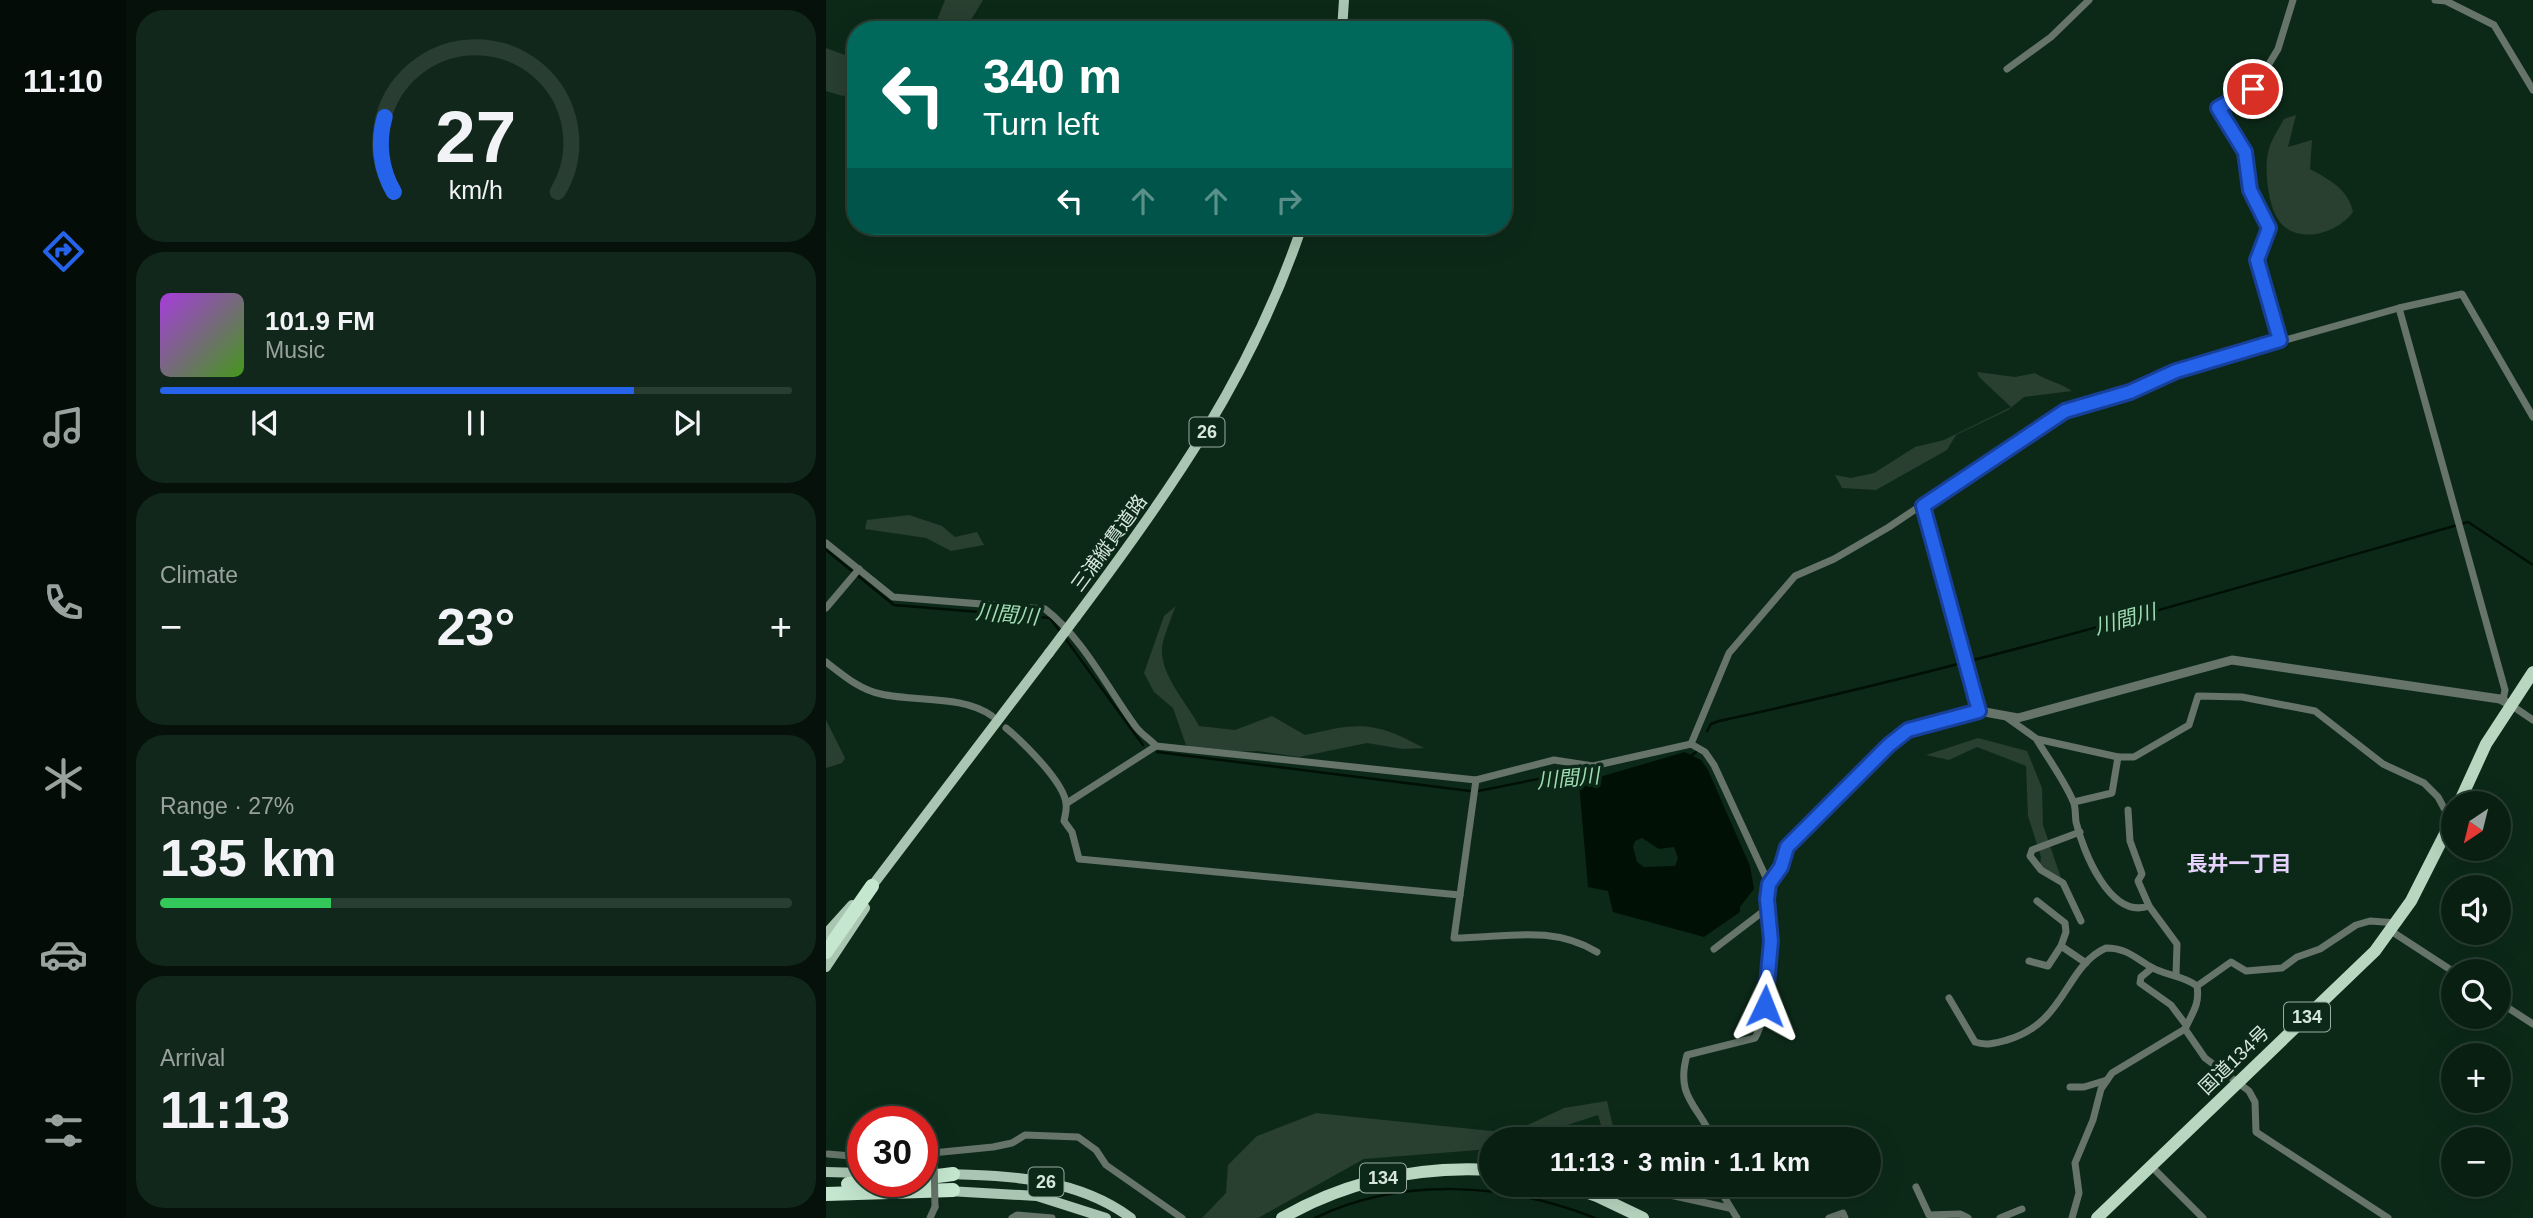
<!DOCTYPE html>
<meta charset="utf-8">
<style>
body{margin:0;font-family:Helvetica,"Noto Sans JP",sans-serif;background:#12271b;color:#f1f3f6;height:100vh;display:flex;flex-direction:column;font-size:26px;white-space:nowrap}
*{box-sizing:border-box;margin:0}
p{font-size:23px;color:#99a29f}
.icon{flex:none;width:38px;height:38px;fill:none;stroke:currentColor;stroke-width:2;stroke-linecap:round;stroke-linejoin:round}
.map{position:relative;flex:1;overflow:hidden}
.side{display:flex;flex-direction:column;gap:10px;padding:10px;background:#05110a;width:700px}
.side>*{flex:none}
.top-card{position:absolute;left:21px;top:21px;width:665px;height:214px;border-radius:28px;box-shadow:0 7px 28px #0002,0 0 0 2px #293d32;background:#00695c;color:#fff;overflow:hidden}
.needle{width:46px;rotate:215deg}
.tools{position:absolute;left:1615px;top:791px;display:grid;gap:14px}
.tools a{display:grid;place-items:center;width:70px;height:70px;border-radius:50%;background:#091f12;box-shadow:0 7px 28px #0002,0 0 0 2px #293d32;font-size:35px}
.speed{position:absolute;left:21px;top:1106px;display:flex;gap:14px;font-size:35px;font-weight:700;text-align:center}
.speed>*{display:grid;place-content:center;width:91px;height:91px;border-radius:50%;background:#091f12;box-shadow:0 7px 28px #0002,0 0 0 2px #293d32;line-height:1}
.speed .limit{border:10px solid #d22;background:#fff;color:#111}
.pin{position:absolute;display:grid;place-items:center;width:60px;height:60px;color:#fff;margin:-30px;border:4px solid #fff;border-radius:50%;box-shadow:0 2px 7px #0007}
.me{position:absolute;width:77px;margin:-38px;rotate:2deg;stroke-linejoin:round;filter:drop-shadow(0 0 5px #0008)}
.turn{display:flex;align-items:center;gap:24px;height:147px;padding:0 21px;font-size:32px}
.turn .icon{width:91px;height:91px;stroke-width:2.5}
.turn b{display:block;font-size:49px;line-height:60px}
.lanes{display:flex;align-items:center;height:66px;padding:0 21px;background:#0003;justify-content:center;gap:35px;direction:ltr}
.lanes .off{opacity:.35}
.big{font-size:52px;font-weight:600;line-height:1.1}
.side .tile{flex:1;display:flex;flex-direction:column;justify-content:center;gap:10px;min-width:0;padding:0 24px;border-radius:28px;background:#12271b}
.side .dial{align-items:center;gap:0}
.dial svg{height:182px;overflow:visible;fill:none;stroke:#293d32;stroke-width:7;stroke-linecap:round;text-anchor:middle}
.dial text{fill:#f1f3f6;stroke:none}
.song{display:flex;align-items:center;gap:21px}
.cover{width:84px;height:84px;border-radius:10px;background:linear-gradient(135deg,hsl(280 70% 55%),hsl(100 70% 35%))}
.played{height:7px;border-radius:4px;background:linear-gradient(90deg,#2563eb 75%,#293d32 75%)}
.keys{display:flex;justify-content:space-around;direction:ltr}
.heat{display:flex;justify-content:space-between;align-items:center;font-size:38px;direction:ltr}
.charge{height:10px;border-radius:5px;background:linear-gradient(90deg,#34c759 27%,#293d32 0)}
.trip{position:absolute;left:653px;top:1127px;width:402px;height:70px;border-radius:35px;background:#091f12;box-shadow:0 7px 28px #0002,0 0 0 2px #293d32;font-weight:600;line-height:70px;text-align:center}
main{display:flex;flex:1;min-height:0}
.tabs{display:flex;flex-direction:column;width:126px;justify-content:space-around;align-items:center;background:#040c07;color:#99a29f}
.tabs .icon{width:49px;height:49px}
.tabs .on{color:#2563eb}
.tabs b{font-size:32px;color:#f1f3f6}
.map>svg:first-child{display:block}
.green{fill:#293f30}
.water{fill:#001004;fill-rule:evenodd}
.lines{fill:none;stroke-linecap:round;stroke-linejoin:round}
.stream{stroke:#001004;stroke-width:2.5}
.minor{stroke:#66746a;stroke-width:7}
.tertiary{stroke:#66746a;stroke-width:9}
.primary{stroke:#aac6b2;stroke-width:10}
.trunk{stroke:#b8d6c0;stroke-width:12}
.motorway{stroke:#c5e7cf;stroke-width:14}
.minor-bridge{stroke:#66746a;stroke-width:7}
.primary-bridge{stroke:#aac6b2;stroke-width:10}
.route-casing{stroke:#184099;stroke-width:18}
.route{stroke:#2563eb;stroke-width:12}
.labels{text-anchor:middle;dominant-baseline:central;stroke-width:7;stroke-linejoin:round;paint-order:stroke}
.shield{fill:#0c2918;stroke:#99ada0;stroke-width:2}
.shield-label{font-size:18px;font-weight:bold;fill:#d5e6da}
.street-label{font-size:19px;fill:#d5e6da;stroke:#0c2918}
.water-label{font-size:21px;font-style:italic;fill:#a0dbb3;stroke:#0c2918}
.neighbourhood-label{font-size:21px;font-weight:bold;fill:#e5d3fd;stroke:#0c2918}
</style>
<main>
<nav class="tabs">
<b>11:10</b>
<svg class="icon on" aria-label="directions" viewBox="0 0 24 24"><path d="M12 3l9 9-9 9-9-9zM9 14v-3h6M13 9l2 2-2 2"/></svg>
<svg class="icon" aria-label="music" viewBox="0 0 24 24"><path d="M9 18V5l10-2v13"/><circle cx="6" cy="18" r="3"/><circle cx="16" cy="16" r="3"/></svg>
<svg class="icon" aria-label="phone" viewBox="0 0 24 24"><path d="M5 4h4l2 5-3 2q2 4 5 5l2-3 5 2v4C11 20 4 13 5 4z"/></svg>
<svg class="icon" aria-label="climate" viewBox="0 0 24 24"><path d="M12 3v18M4 7l16 10M4 17L20 7"/></svg>
<svg class="icon" aria-label="car" viewBox="0 0 24 24"><path d="M5 17H2v-5l4-1 3-4h7l3 4 3 1v5h-3M9 17h6M6 11h13"/><circle cx="7" cy="17" r="2"/><circle cx="17" cy="17" r="2"/></svg>
<svg class="icon" aria-label="filters" viewBox="0 0 24 24"><path d="M4 7h16M4 17h16"/><circle cx="9" cy="7" r="2"/><circle cx="15" cy="17" r="2"/></svg>
</nav>
<section class="side">
<div class="tile dial"><svg viewBox="0 0 100 80">
<path d="M14 69A42 42 0 1 1 86 69"/>
<path d="M14 69A42 42 0 0 1 10 36" stroke="#2563eb"/>
<text x="50" y="56" font-size="32" font-weight="700">27</text>
<text x="50" y="72" font-size="11">km/h</text>
</svg></div>
<div class="tile">
<div class="song"><i class="cover"></i><div><b>101.9 FM</b><p>Music</p></div></div>
<div class="played"></div>
<div class="keys"><svg class="icon" aria-label="previous" viewBox="0 0 24 24"><path d="M18 5L8 12l10 7zM5 5v14"/></svg><svg class="icon" aria-label="pause" viewBox="0 0 24 24"><path d="M8 5v14M16 5v14"/></svg><svg class="icon" aria-label="next" viewBox="0 0 24 24"><path d="M6 5l10 7-10 7zM19 5v14"/></svg></div>
</div>
<div class="tile"><p>Climate</p>
<div class="heat"><a>−</a><b class="big">23°</b><a>+</a></div>
</div>
<div class="tile"><p>Range · 27%</p><b class="big">135 km</b><div class="charge"></div></div>
<div class="tile"><p>Arrival</p><b class="big">11:13</b></div>
</section>
<div class="map">
<svg width="1707" height="1218" viewBox="0 0 1707 1218">
<rect width="100%" height="100%" fill="#0c2918"/>
<g class="green">
<polygon points="119,0 157,0 139,30 107,30"/>
<polygon points="0,48 30,59 30,93 17,96 0,91"/>
<path d="M1470 115 1462 147 1486 140 1484 169C1504 180 1522 189 1527 212 1509 237 1463 246 1449 214 1441 197 1437 160 1445 143 1448 135 1454 127 1458 119Z"/>
<path d="M1151 372 1189 377 1209 373C1221 381 1233 382 1246 391L1198 397 1182 410 1130 435 1121 450 1050 490 1016 488 1009 475 1025 478 1048 473 1089 447 1118 440 1185 407 1153 377Z"/>
<polygon points="83,515 116,526 129,537 151,532 158,545 125,551 100,538 39,529 41,520"/>
<path d="M355 591C351 605 337 636 336 648 334 675 361 703 373 726L409 730 446 716 479 735C534 722 548 721 598 748L577 749 541 743 473 757 432 751 386 752 360 745 347 708 328 692 318 673 338 616 350 606Z"/>
<polygon points="0,720 19,758 16,763 0,768"/>
<polygon points="1152,738 1201,751 1216,788 1217,825 1235,878 1214,866 1215,857 1202,816 1200,766 1151,747 1123,760 1100,755"/>
<polygon points="781,1101 790,1139 779,1139 772,1115 732,1128 722,1139 665,1139 665,1149 538,1159 432,1218 376,1218 400,1193 402,1165 431,1136 490,1113 685,1133 738,1108"/>
</g>
<path class="water" d="M859 752 875 760 882 770 924 866 928 889 914 907V912L878 937 787 912 782 891 762 887 753 783ZM816 838 833 849 848 847 852 858 849 866 818 867 811 862 807 847 809 841Z"/>
<g class="lines">
<g class="stream">
<polyline points="0,550 68,605 224,618 235,633"/>
<polyline points="239,638 317,745"/>
<path d="M881 731 885 724 893 721C1147 666 1394 593 1642 522L1707 565"/>
<polyline points="331,752 644,791"/>
<polyline points="864,757 871,751"/>
<polyline points="652,791 737,774 765,778"/>
<path d="M489 1218C576 1176 680 1183 769 1218"/>
</g>
<g class="minor">
<polyline points="1609,0 1620,1 1668,25 1707,90"/>
<polyline points="1181,69 1225,37 1263,0"/>
<polyline points="1573,308 1679,690 1677,700"/>
<polyline points="1454,340 1431,260 1443,228 1425,190 1419,152 1393,108 1431,84 1452,49 1467,0"/>
<polyline points="1097,506 1153,711"/>
<path d="M0 543 67 597 219 609C257 638 282 689 310 727 316 735 324 739 330 746"/>
<polyline points="0,608 33,569"/>
<path d="M0 662C17 675 34 690 55 694 90 702 137 695 166 716"/>
<polyline points="1685,705 1707,720"/>
<polyline points="1180,717 1211,739 1292,757 1308,757 1363,725 1372,696 1416,697 1489,711 1557,764 1598,783 1612,797 1625,821"/>
<path d="M180 728C196 741 239 783 240 804 241 809 239 816 238 821L246 832 253 859 634 895"/>
<path d="M1211 740C1223 760 1238 780 1247 801 1250 807 1249 815 1250 822 1257 851 1284 920 1323 906"/>
<polyline points="865,744 903,653 969,576 1008,559 1063,527 1216,424 1239,411 1304,392 1350,371 1573,308 1636,294 1707,417"/>
<path d="M650 780 628 938C678 938 725 924 771 952"/>
<polyline points="1248,802 1286,793 1292,757"/>
<polyline points="241,803 330,746 650,780 728,760 767,766 865,744 879,752 888,765 943,884 939,910 888,949"/>
<polyline points="1302,810 1304,841 1316,874 1312,881 1323,906 1351,944 1350,975"/>
<polyline points="1254,832 1206,850 1204,856 1215,870 1237,883 1255,921"/>
<polyline points="1565,931 1628,972"/>
<polyline points="1235,946 1260,963"/>
<polyline points="1203,961 1222,966 1235,946 1240,932 1239,923 1211,901"/>
<polyline points="1326,968 1315,977 1314,983 1345,1005 1360,1025"/>
<polyline points="1371,986 1405,962 1420,971 1456,968 1471,957 1494,949 1530,925 1544,921 1571,923"/>
<path d="M1123 998 1149 1042C1160 1046 1170 1043 1181 1040 1240 1023 1239 966 1280 948 1301 948 1309 958 1325 967 1340 976 1357 975 1371 986 1374 1005 1366 1013 1359 1029L1379 1058 1423 1091 1429 1102 1430 1132 1562 1218"/>
<polyline points="1673,1002 1707,1024"/>
<polyline points="1244,1087 1258,1087 1281,1080"/>
<path d="M887 1139C872 1105 849 1097 861 1055L929 1038C945 1010 945 941 939 910"/>
<polyline points="2,1154 37,1157"/>
<polyline points="96,1154 167,1147 186,1143 199,1135 252,1137 270,1150 280,1165 356,1218"/>
<polyline points="1325,1166 1377,1218"/>
<polyline points="797,1185 825,1195 844,1195 903,1208"/>
<polyline points="895,1185 897,1195 911,1218"/>
<polyline points="1090,1187 1103,1215 1134,1214 1142,1218"/>
<polyline points="104,1218 109,1207"/>
<polyline points="186,1218 191,1215 226,1218"/>
<polyline points="1003,1218 1017,1213 1019,1218"/>
<polyline points="1174,1218 1196,1209"/>
<polyline points="1246,1218 1253,1193 1249,1163 1267,1120 1275,1089 1286,1073 1359,1029"/>
</g>
<polyline class="tertiary" points="943,884 955,867 961,847 1063,745 1082,730 1153,711 1192,718 1406,660 1674,699 1685,705"/>
<g class="primary">
<polyline points="516,30 518,0"/>
<path d="M250 617C344 492 426 375 476 226"/>
<polyline points="46,886 223,653"/>
<polyline points="0,934 26,905"/>
<polyline points="0,967 39,908"/>
<polyline points="0,1172 37,1173"/>
<path d="M121 1174C186 1176 251 1178 305 1218"/>
<polyline points="122,1191 211,1196 280,1218"/>
</g>
<g class="trunk">
<polyline points="1633,803 1660,744 1707,672"/>
<polyline points="740,1185 771,1196 817,1218"/>
<path d="M456 1218C521 1181 591 1166 665 1170"/>
<polyline points="1271,1218 1549,951 1585,901 1628,816"/>
</g>
<g class="motorway">
<polyline points="0,952 46,886"/>
<polyline points="96,1178 127,1174"/>
<polyline points="22,1184 59,1181"/>
<polyline points="0,1194 127,1190"/>
</g>
<polyline class="minor-bridge" points="108,1157 109,1207"/>
<polyline class="primary-bridge" points="223,653 250,617"/>
</g>
<g class="lines">
<g class="route-casing">
<polyline id="route" points="939,1006 945,941 941,899 943,884 955,867 961,847 1063,745 1082,730 1153,711 1097,506 1239,411 1304,392 1350,371 1454,340 1431,260 1443,228 1424,190 1419,152 1392,108 1427,89"/>
</g>
<use href="#route" class="route"/>
</g>
<g class="labels">
<g class="shield">
<rect x="363.5" y="417.5" width="35" height="29" rx="5"/>
<rect x="1458" y="1002.5" width="46" height="29" rx="5"/>
<rect x="534" y="1163.5" width="46" height="29" rx="5"/>
<rect x="202.5" y="1167.5" width="35" height="29" rx="5"/>
</g>
<g class="shield-label">
<text x="381" y="432">26</text>
<text x="1481" y="1017">134</text>
<text x="557" y="1178">134</text>
<text x="220" y="1182">26</text>
</g>
<g class="street-label">
<text transform="translate(283 543) rotate(-54)">三浦縦貫道路</text>
<text transform="translate(1408 1060) rotate(-44)">国道134号</text>
</g>
<g class="water-label">
<text transform="translate(181 614) rotate(5)">川間川</text>
<text transform="translate(1299 619) rotate(-15)">川間川</text>
<text transform="translate(742 778) rotate(-5)">川間川</text>
</g>
<g class="neighbourhood-label">
<text x="1413" y="863">長井一丁目</text>
</g>
</g>
</svg>
<div class="tools">
<a><svg class="needle" viewBox="-14 -14 28 28"><path d="M0-13l5 13h-10z" fill="#e53935"/><path d="M0 13l5-13h-10z" fill="#99a29f"/></svg></a>
<a><svg class="icon" aria-label="sound" viewBox="0 0 24 24"><path d="M4 9h4l5-4v14l-5-4H4zM17 9q2 3 0 6"/></svg></a>
<a><svg class="icon" aria-label="search" viewBox="0 0 24 24"><circle cx="10" cy="10" r="6"/><path d="M15 15l6 6"/></svg></a>
<a>+</a>
<a>−</a>
</div>
<div class="speed"><div class="limit">30</div></div>
<div class="pin" style="left:1427px;top:89px;background:#d93025"><svg class="icon" aria-label="arrive" viewBox="0 0 24 24"><path d="M6 21V4h12l-3 4 3 4H6"/></svg></div>
<svg class="me" style="left:939px;top:1006px" viewBox="-20 -20 40 40"><path d="M0-17L14 15 0 8-14 15z" fill="#2563eb" stroke="#fff" stroke-width="4"/></svg>
<div class="trip">11:13 · 3 min · 1.1 km</div>
<div class="top-card">
<div class="turn"><svg class="icon" aria-label="left" viewBox="0 0 24 24"><path d="M17 20v-9H6M10 6l-5 5 5 5"/></svg><div><b>340 m</b>Turn left</div></div>
<div class="lanes"><svg class="icon" aria-label="left" viewBox="0 0 24 24"><path d="M17 20v-9H6M10 6l-5 5 5 5"/></svg><svg class="icon off" aria-label="ahead" viewBox="0 0 24 24"><path d="M12 20V5M6 11l6-6 6 6"/></svg><svg class="icon off" aria-label="ahead" viewBox="0 0 24 24"><path d="M12 20V5M6 11l6-6 6 6"/></svg><svg class="icon off" aria-label="right" viewBox="0 0 24 24"><path d="M7 20v-9h11M14 6l5 5-5 5"/></svg></div>
</div>
</div>
</main>
